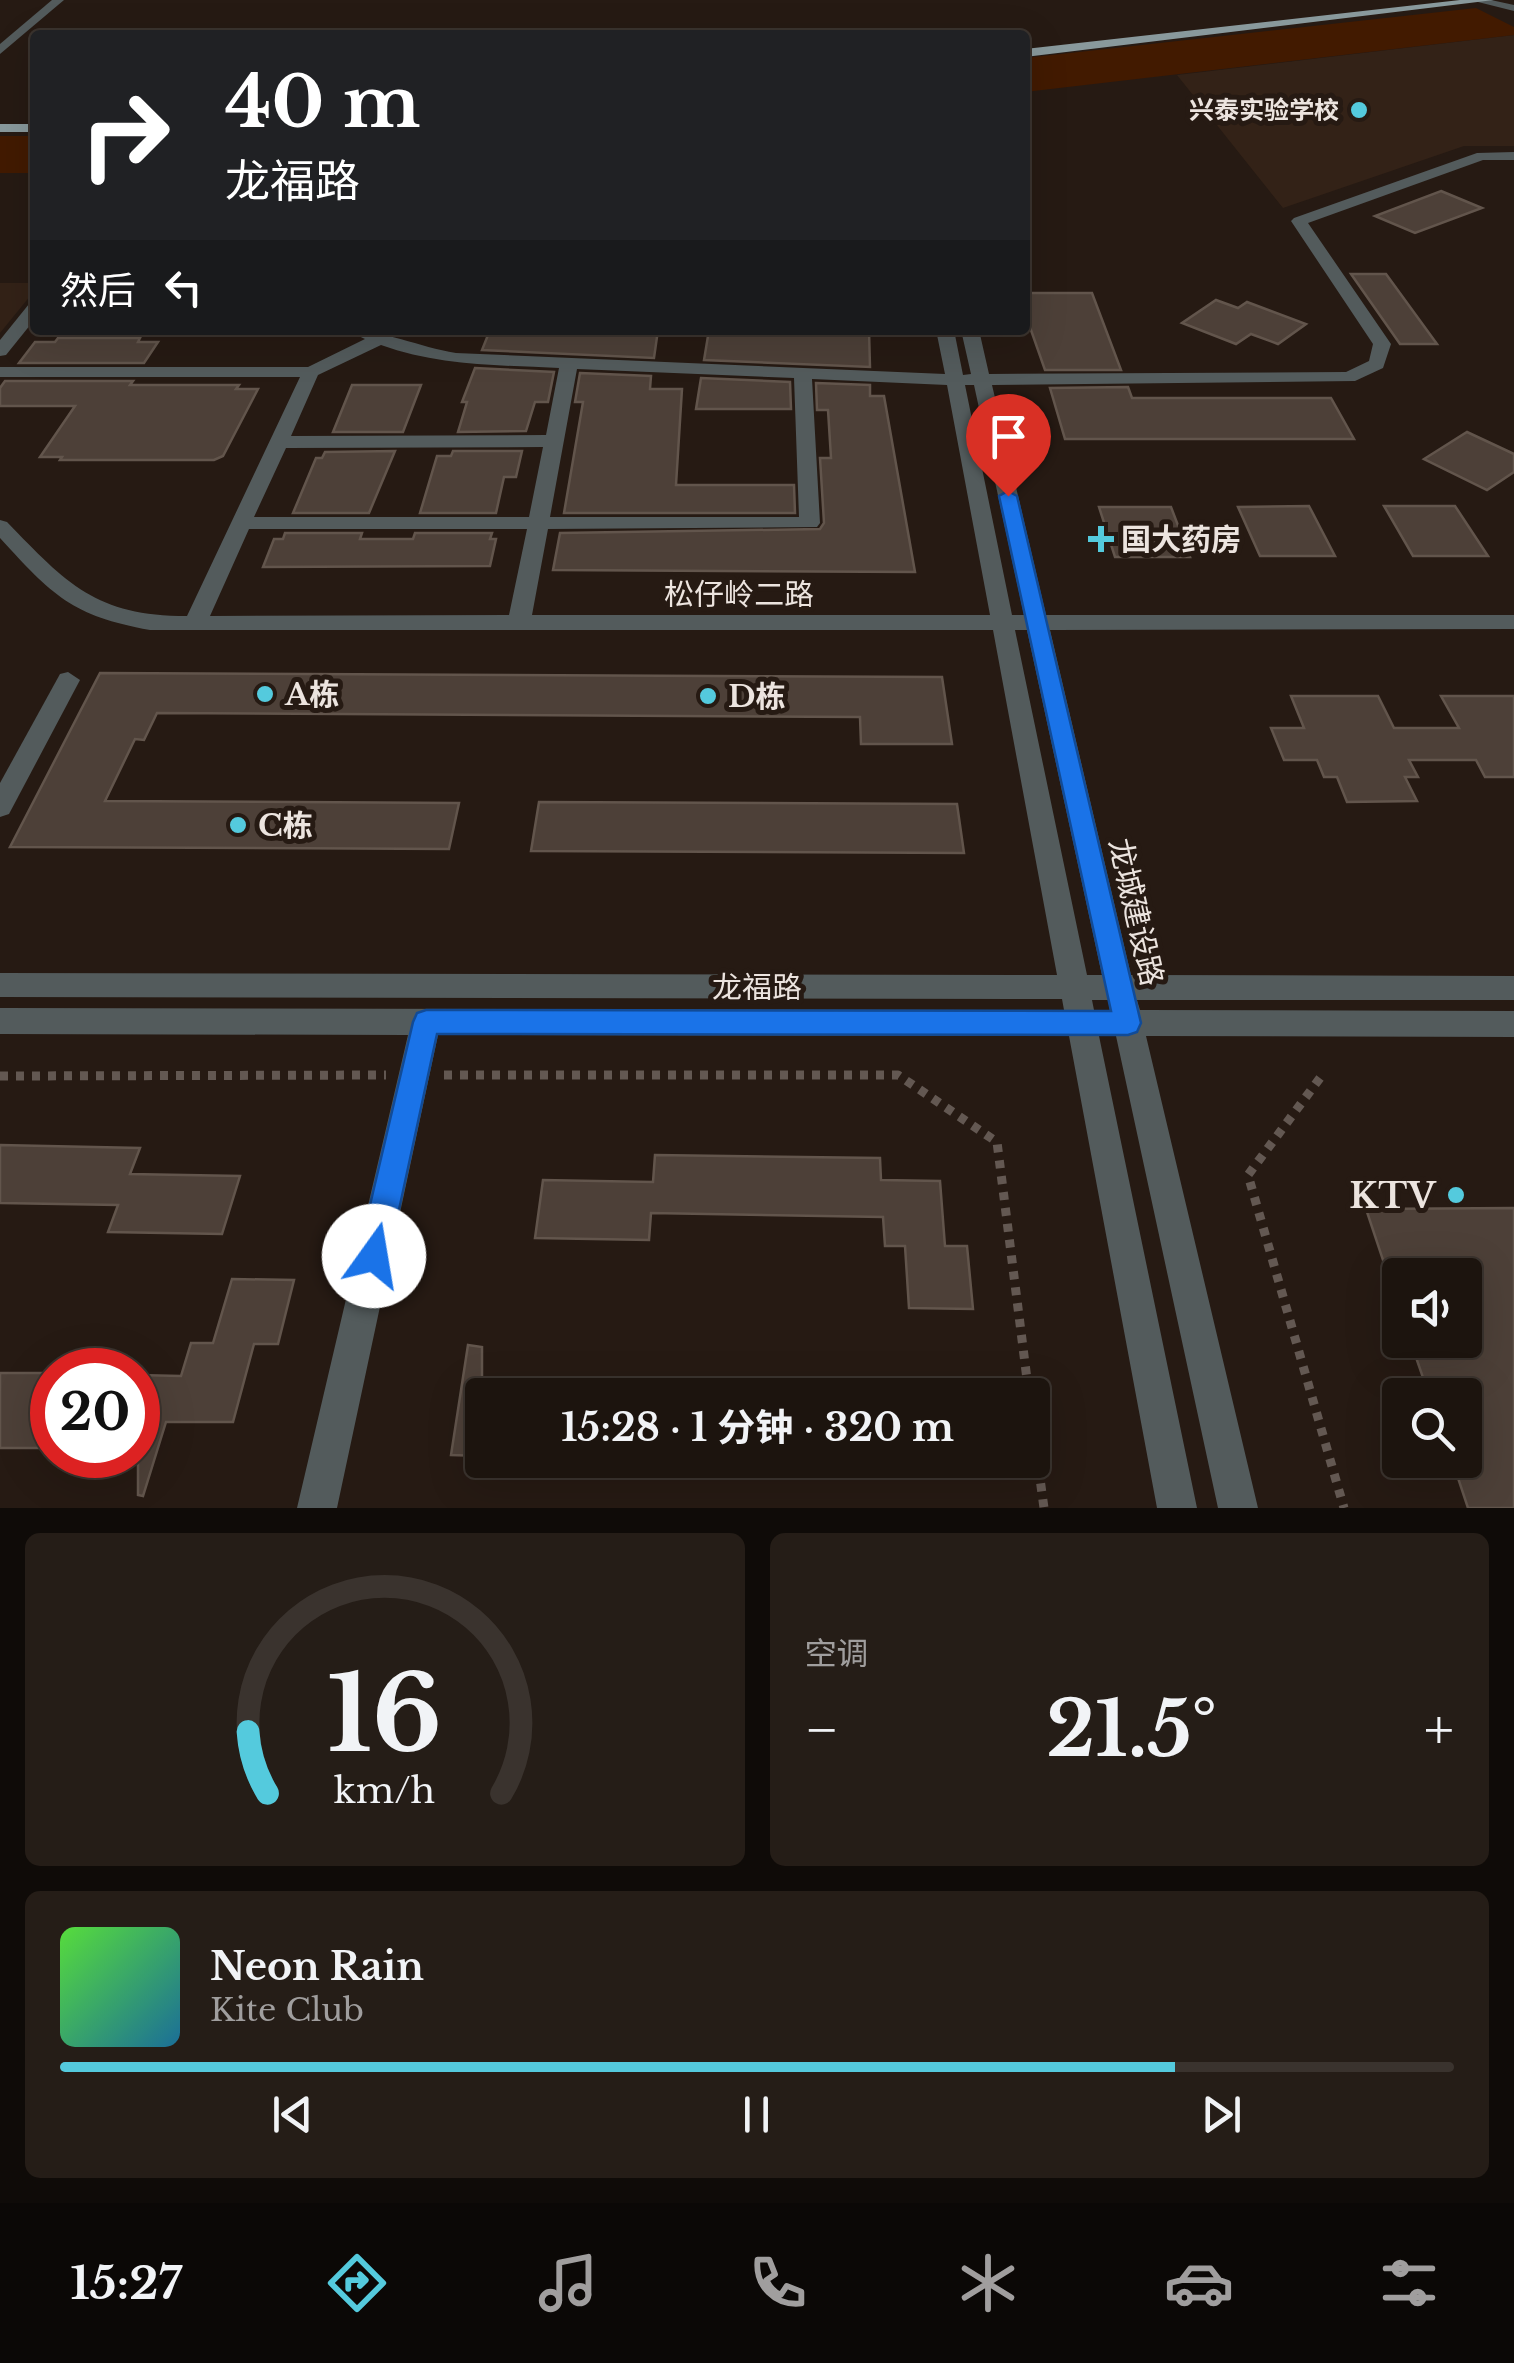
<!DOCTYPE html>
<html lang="zh">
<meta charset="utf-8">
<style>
body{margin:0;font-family:"Libre Baskerville","Noto Sans SC",serif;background:#251d17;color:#f1f3f6;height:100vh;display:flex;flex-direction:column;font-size:38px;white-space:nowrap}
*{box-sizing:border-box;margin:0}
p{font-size:32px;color:#a09e9e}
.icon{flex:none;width:55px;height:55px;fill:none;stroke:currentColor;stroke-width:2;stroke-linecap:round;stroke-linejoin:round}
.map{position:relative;height:1508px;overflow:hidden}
.sheet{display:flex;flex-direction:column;gap:25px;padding:25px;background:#0f0b08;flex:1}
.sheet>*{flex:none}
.guide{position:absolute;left:30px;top:30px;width:1000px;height:305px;border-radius:10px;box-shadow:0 10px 40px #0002,0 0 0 2px #3a332e;background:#202124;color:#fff;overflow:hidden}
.buttons{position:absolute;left:1382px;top:1258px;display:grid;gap:20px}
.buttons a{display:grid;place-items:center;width:100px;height:100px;border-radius:10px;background:#1c140e;box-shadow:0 10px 40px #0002,0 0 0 2px #3a332e;font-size:50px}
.speed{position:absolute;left:30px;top:1348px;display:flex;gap:20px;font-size:50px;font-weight:700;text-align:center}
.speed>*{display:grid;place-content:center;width:130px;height:130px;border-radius:50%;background:#1c140e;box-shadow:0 10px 40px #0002,0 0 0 2px #3a332e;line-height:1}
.speed .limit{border:15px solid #d22;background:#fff;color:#111}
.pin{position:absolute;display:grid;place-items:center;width:85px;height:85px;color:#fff;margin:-102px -42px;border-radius:50% 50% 50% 0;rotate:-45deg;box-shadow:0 0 10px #0007}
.pin .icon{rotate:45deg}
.me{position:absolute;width:110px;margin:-55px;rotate:13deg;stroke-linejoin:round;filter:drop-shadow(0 0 8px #0008)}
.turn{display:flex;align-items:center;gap:35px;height:210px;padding:0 30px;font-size:45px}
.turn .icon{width:130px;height:130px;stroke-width:2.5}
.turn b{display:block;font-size:70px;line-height:85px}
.then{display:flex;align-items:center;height:95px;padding:0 30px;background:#0003;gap:20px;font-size:38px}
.big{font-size:75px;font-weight:700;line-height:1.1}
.sheet .widget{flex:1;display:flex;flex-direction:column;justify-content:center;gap:15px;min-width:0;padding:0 35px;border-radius:15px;background:#251d17}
.sheet .dial{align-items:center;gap:0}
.dial svg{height:260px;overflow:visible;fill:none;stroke:#3a332e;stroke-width:7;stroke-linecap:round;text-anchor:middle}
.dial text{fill:#f1f3f6;stroke:none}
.song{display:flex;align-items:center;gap:30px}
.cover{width:120px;height:120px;border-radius:15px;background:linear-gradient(135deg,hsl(110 70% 55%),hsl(200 70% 35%))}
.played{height:10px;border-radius:5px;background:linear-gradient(90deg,#54cadd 80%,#3a332e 80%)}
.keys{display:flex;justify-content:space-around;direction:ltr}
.heat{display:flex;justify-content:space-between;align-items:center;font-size:55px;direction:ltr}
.sheet .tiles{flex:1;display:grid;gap:25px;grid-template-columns:1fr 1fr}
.widget:last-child{grid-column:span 2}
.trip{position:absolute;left:465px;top:1378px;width:585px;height:100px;border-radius:10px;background:#1c140e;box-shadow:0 10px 40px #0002,0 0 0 2px #3a332e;font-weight:700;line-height:100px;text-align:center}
.menu{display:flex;height:160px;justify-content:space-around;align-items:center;background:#0b0806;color:#a09e9e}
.menu .icon{width:70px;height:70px}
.menu .selected{color:#54cadd}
.menu b{font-size:45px;color:#f1f3f6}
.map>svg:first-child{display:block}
.built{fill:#332217}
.green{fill:#421a00}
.building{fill:#4d4038;stroke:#62554c;stroke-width:2.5}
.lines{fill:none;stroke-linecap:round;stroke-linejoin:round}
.path{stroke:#635852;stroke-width:9;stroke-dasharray:8 8;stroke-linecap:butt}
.minor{fill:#535b5c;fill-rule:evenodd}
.major{fill:#89999c;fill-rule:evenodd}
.route{fill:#1a73e8;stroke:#114b97;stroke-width:2.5}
.poi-dot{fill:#54cadd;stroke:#261a13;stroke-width:4}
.labels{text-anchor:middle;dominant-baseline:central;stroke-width:10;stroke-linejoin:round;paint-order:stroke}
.far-poi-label{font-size:25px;font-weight:bold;fill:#ece4df;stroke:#261a13;text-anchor:end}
.poi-label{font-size:30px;font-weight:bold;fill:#ece4df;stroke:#261a13;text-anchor:start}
.street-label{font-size:30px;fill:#ece4df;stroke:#261a13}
.near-poi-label{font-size:35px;font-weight:bold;fill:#ece4df;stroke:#261a13;text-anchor:end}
</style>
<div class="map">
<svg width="1514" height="1508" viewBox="0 0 1514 1508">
<rect width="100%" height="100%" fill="#261a13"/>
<g class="built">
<polygon points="1514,35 1514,146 1464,146 1283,208 1177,75"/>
<polygon points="0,283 35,283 35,290 0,333"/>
</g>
<g class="green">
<polygon points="1476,8 1514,27 1514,35 1025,92 1025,58"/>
<rect x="0" y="136" width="35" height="37"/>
</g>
<g class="building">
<polygon points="1441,191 1482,208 1415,233 1375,216"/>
<polygon points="1351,274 1386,274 1437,344 1400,344"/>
<polygon points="1025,293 1092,293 1121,370 1045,370 1025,313"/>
<polygon points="1216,300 1238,308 1247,302 1306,324 1278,344 1251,334 1236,344 1182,323"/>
<polygon points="490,330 658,330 654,358 482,350"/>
<polygon points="709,330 869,330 870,367 704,360"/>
<polygon points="58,338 140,338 138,342 158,342 144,363 19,363 35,342 55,342"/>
<polygon points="475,368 554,372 548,402 535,402 526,431 458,432 467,402 462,402"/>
<polygon points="580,373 651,376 650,389 682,389 676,485 794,485 795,513 564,513 583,402 575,402"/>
<polygon points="701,378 790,382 791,409 696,409"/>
<polygon points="5,381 133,381 130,385 239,385 236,389 258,389 223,456 214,460 60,460 62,457 40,457 75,406 0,406 0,388"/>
<polygon points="816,383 870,385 870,396 884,396 915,572 553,570 560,533 820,529 824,523 820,458 831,458 828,410 817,410"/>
<polygon points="352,385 421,385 403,432 333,432"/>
<polygon points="1128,387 1132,398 1331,398 1354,439 1065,439 1050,388"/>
<polygon points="1467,432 1514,454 1514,472 1487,490 1424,459"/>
<polygon points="395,451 369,513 293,513 316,458 322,458 325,452"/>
<polygon points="453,451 522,451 516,477 504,477 496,513 420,513 437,456 451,456"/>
<polygon points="1309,506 1335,556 1260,556 1238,507"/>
<polygon points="1384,506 1455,506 1488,556 1413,556"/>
<polygon points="1099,507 1171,507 1190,557 1115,557"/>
<polygon points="285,533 362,533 360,539 413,539 415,533 492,533 490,539 496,539 490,566 263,567 274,539 283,539"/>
<polygon points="100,673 942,677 952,744 861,744 860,717 157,713 144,740 135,739 105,801 459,803 449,849 10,847"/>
<polygon points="1291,696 1378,696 1394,728 1459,728 1441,696 1514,696 1514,777 1485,777 1476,760 1409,760 1418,777 1405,777 1417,801 1347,802 1337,777 1324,777 1317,760 1284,760 1271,728 1304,728"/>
<polygon points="539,802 957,804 964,853 531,851"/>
<polygon points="0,1145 140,1148 130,1174 240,1176 222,1234 108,1232 118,1205 0,1203"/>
<polygon points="655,1155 880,1158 881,1180 940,1181 945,1246 967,1246 973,1309 909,1308 905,1246 885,1246 883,1217 651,1213 649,1240 535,1238 543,1180 653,1182"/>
<polygon points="1514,1208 1514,1508 1468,1508 1452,1460 1465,1460 1465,1395 1429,1395 1410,1340 1465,1340 1465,1275 1388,1275 1366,1209"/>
<polygon points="232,1279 294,1280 278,1344 254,1344 233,1422 166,1422 143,1496 138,1495 138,1375 181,1376 191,1343 213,1343"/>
<polygon points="468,1345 482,1347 482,1456 451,1455"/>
<rect x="0" y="1373" width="52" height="75"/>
</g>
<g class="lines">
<g class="path">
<polyline points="444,1075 898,1075 997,1142 1029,1395"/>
<polyline points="0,1076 386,1075"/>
<polyline points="1320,1078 1248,1175 1344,1508"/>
<polyline points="1032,1420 1044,1508"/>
</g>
<g class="minor">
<polygon points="52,0 64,0 0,54 0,44"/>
<polygon points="1491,0 1514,5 1514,11 1474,1"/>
<path d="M1514 152V160H1483L1308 223 1391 344 1383 368 1355 381 992 385 1046 615H1514V629L1050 630 1131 975 1514 976V1000H1137L1140 1010 1514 1011V1037L1146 1036 1258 1508H1218L1116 1036H1099L1197 1508H1157L1069 1036 438 1035 337 1508H297L408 1035 0 1034V1008L1064 1010 1062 999 0 997V973L1057 975 993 630H150C72 616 52 595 0 538V520L7 522C67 584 96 616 187 616L300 377H0V367H308L365 339 346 330C384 330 419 347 456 353L945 374 936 330H954L963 375 971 374 961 330H979L989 374 1346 372 1369 361 1373 344 1291 221 1294 218 1477 153ZM381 345C439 366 498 365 559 368L546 435 291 436 318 375ZM577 369 794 378 799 517H550ZM812 379 947 385 990 615H532L548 529 817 527 820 523ZM965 385H974L1024 615H1012ZM543 447 529 517H254L286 448ZM249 529H527L509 615 210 616ZM1015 630H1027L1102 975H1087ZM1092 1000H1108L1110 1010H1094Z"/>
<polygon points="35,303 35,319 6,355 0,356 0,340 29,304"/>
<polygon points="68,672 80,680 9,814 0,817 0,783 60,674"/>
</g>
<g class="major">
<polygon points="1460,0 1494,0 1025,57 1025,49"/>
<rect x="0" y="124" width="35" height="8"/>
</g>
</g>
<polygon class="route" points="1008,491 1017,496 1141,1023 1137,1032 1128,1035 437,1034 389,1256 385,1266 374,1271 363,1266 358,1256 413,1022 417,1013 426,1010 1111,1011 999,496"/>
<g class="poi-dot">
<circle cx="1359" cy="110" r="10"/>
<path d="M1096 524h10v10h10v10h-10v10h-10v-10h-10v-10h10z"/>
<circle cx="265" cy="694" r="10"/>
<circle cx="708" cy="696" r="10"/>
<circle cx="238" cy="825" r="10"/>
<circle cx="1456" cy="1195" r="10"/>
</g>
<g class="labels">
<g class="far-poi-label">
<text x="1339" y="110">兴泰实验学校</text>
</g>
<g class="poi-label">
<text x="1121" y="539">国大药房</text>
<text x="285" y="694">A栋</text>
<text x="728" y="696">D栋</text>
<text x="258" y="825">C栋</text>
</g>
<g class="street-label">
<text x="739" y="594">松仔岭二路</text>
<text transform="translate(1136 912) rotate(77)">龙城建设路</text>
<text x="757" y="987">龙福路</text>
</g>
<g class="near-poi-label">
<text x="1436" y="1195">KTV</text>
</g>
</g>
</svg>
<div class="buttons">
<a><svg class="icon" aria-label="sound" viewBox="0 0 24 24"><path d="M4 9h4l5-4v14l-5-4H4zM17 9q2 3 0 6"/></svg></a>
<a><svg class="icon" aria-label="search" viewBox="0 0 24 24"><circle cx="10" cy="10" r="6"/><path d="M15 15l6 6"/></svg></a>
</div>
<div class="speed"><div class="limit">20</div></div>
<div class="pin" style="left:1008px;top:496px;background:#d93025"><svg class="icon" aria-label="arrive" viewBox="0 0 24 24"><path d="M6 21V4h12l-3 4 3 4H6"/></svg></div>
<svg class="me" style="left:374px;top:1256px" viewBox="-20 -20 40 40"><circle r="19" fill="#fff"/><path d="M0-13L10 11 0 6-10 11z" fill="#1a73e8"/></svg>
<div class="trip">15:28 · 1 分钟 · 320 m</div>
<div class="guide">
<div class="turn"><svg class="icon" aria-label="right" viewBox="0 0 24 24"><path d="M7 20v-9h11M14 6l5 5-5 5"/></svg><div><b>40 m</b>龙福路</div></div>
<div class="then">然后<svg class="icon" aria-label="left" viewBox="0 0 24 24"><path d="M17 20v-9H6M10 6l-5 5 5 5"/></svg></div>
</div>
</div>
<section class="sheet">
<div class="tiles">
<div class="widget dial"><svg viewBox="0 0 100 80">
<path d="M14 69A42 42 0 1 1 86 69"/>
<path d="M14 69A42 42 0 0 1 8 50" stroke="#54cadd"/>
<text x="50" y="56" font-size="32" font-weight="700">16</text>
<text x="50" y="72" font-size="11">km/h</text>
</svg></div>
<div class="widget"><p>空调</p>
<div class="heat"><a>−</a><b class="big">21.5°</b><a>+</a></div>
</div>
<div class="widget">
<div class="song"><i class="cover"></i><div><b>Neon Rain</b><p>Kite Club</p></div></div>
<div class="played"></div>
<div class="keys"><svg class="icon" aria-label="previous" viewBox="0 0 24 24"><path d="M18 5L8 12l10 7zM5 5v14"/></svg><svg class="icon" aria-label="pause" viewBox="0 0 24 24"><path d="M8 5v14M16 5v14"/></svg><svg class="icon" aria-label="next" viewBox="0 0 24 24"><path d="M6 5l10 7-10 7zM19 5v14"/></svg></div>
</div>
</div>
</section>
<nav class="menu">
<b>15:27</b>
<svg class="icon selected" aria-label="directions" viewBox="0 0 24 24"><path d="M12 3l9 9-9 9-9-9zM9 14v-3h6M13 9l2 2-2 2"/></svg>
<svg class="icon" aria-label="music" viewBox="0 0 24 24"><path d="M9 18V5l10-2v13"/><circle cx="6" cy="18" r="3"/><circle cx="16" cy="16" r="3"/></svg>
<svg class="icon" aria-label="phone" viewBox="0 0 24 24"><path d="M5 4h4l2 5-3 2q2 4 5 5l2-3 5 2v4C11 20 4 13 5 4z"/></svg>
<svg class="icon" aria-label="climate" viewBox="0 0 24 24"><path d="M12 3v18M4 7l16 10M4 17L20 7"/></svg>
<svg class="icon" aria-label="car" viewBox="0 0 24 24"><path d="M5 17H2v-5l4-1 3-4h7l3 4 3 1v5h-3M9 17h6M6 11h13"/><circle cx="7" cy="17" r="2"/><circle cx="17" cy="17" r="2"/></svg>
<svg class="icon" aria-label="filters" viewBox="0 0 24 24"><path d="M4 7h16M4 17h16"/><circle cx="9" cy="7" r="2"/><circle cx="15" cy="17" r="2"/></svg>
</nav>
